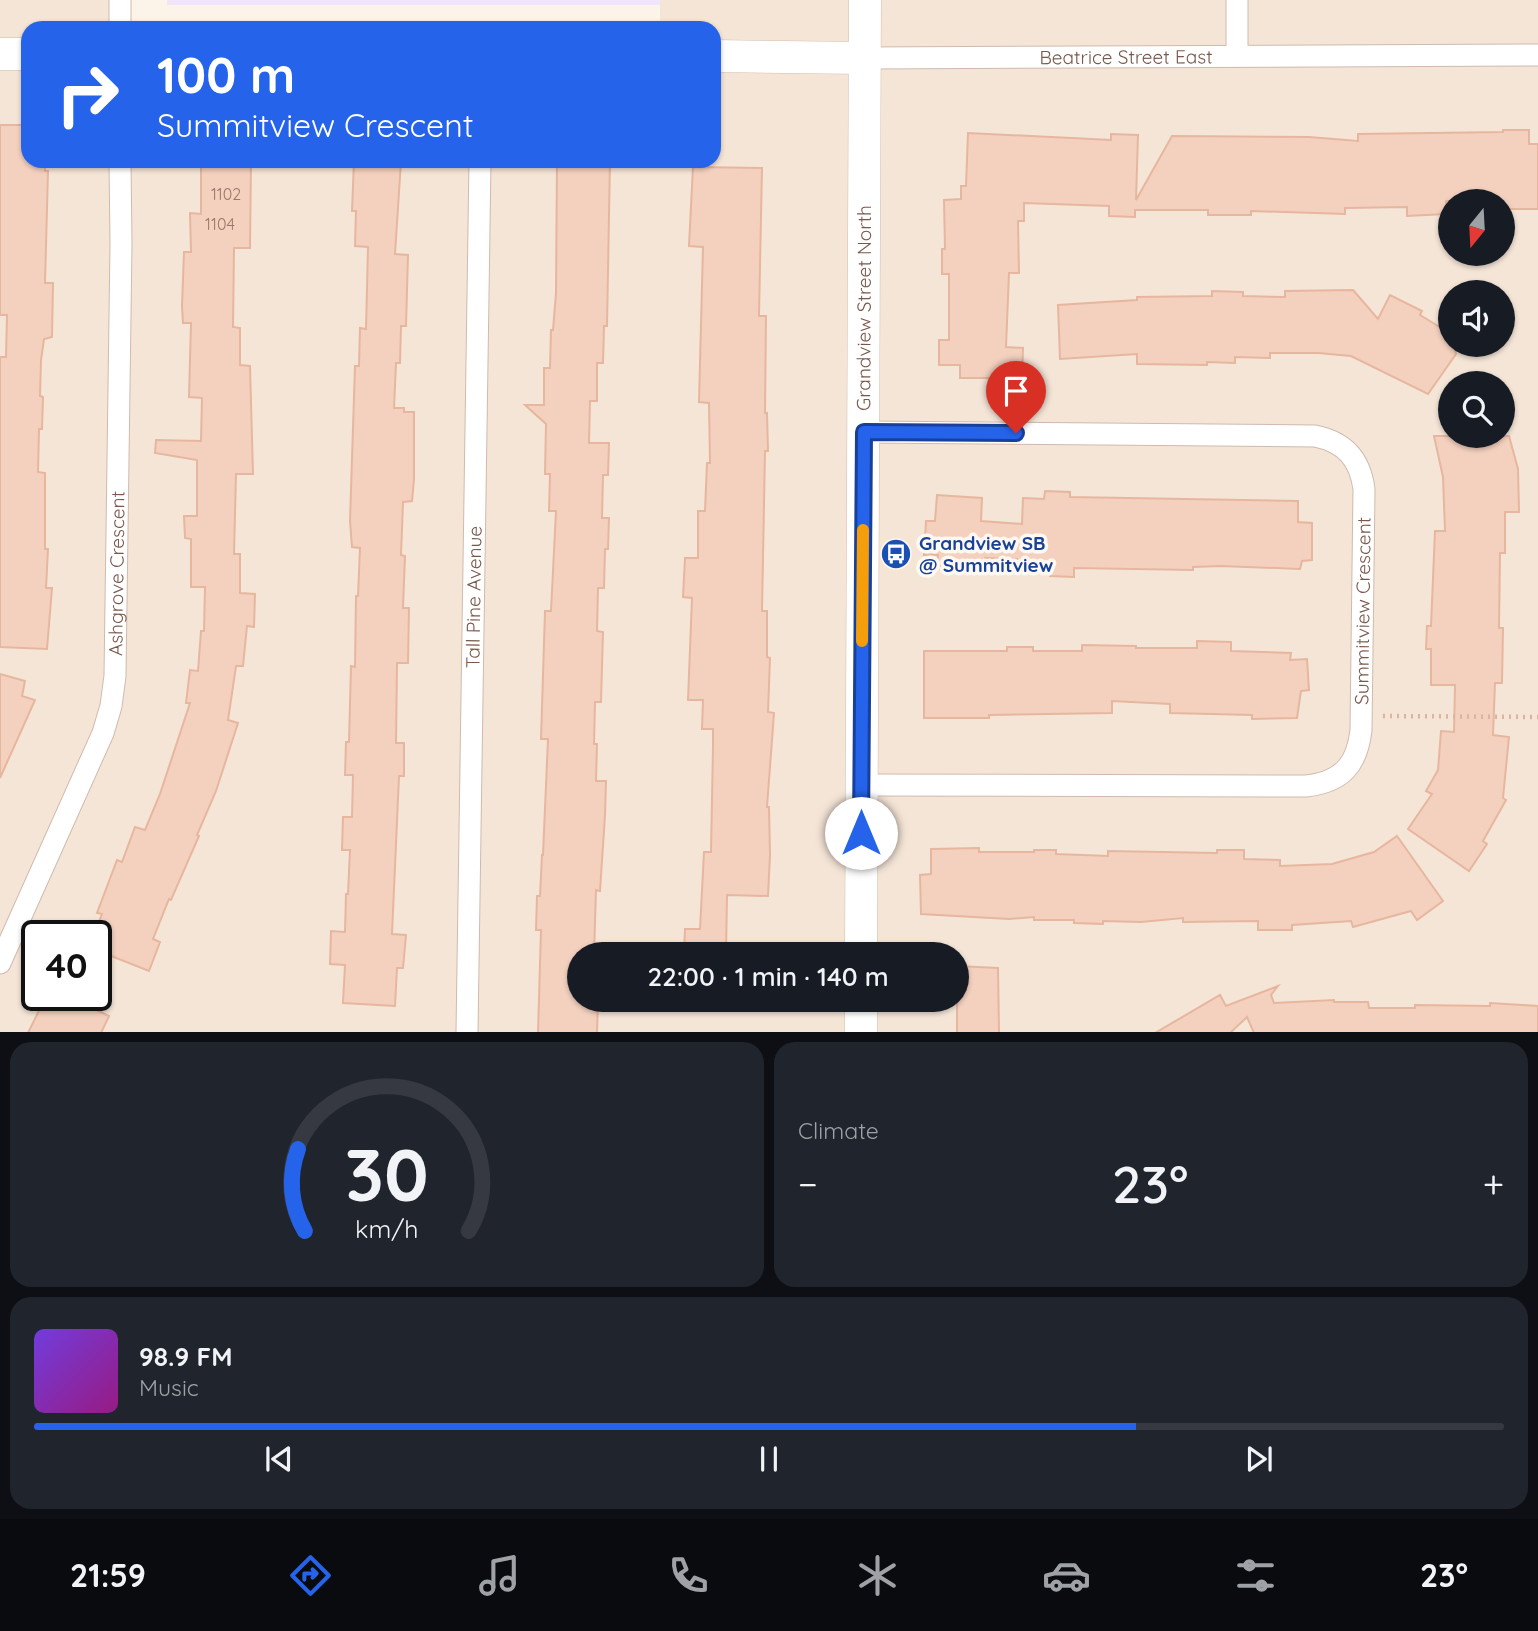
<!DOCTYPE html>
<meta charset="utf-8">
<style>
body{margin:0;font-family:Quicksand,sans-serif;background:#20242c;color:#f1f3f6;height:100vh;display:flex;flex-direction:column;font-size:26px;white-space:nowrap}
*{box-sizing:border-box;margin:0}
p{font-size:23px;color:#9ea1a6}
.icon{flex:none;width:38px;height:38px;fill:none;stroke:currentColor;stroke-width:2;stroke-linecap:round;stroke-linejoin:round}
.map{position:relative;height:1032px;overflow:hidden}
.details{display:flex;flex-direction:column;gap:10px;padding:10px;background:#0d0f14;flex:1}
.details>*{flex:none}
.guide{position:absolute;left:21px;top:21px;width:700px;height:147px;border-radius:21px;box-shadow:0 2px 5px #0004;background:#2563eb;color:#fff;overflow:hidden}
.needle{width:46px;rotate:198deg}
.tools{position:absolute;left:1438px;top:189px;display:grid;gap:14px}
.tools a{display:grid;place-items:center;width:77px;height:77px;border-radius:50%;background:#171b24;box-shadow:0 2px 5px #0004;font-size:35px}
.speed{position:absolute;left:21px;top:920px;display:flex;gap:14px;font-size:35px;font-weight:700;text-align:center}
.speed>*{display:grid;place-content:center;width:91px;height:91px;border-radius:50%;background:#171b24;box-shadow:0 2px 5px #0004;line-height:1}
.speed .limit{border:4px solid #111;border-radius:10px;background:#fff;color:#111}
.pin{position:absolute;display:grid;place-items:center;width:60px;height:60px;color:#fff;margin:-72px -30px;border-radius:50% 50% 50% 0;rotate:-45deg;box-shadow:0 0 7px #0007}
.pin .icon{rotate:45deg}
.me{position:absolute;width:77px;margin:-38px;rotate:0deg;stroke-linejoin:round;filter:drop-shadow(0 0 5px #0008)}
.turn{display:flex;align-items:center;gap:24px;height:147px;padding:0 21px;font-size:32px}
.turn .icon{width:91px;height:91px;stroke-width:2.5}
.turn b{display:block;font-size:49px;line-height:60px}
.big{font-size:52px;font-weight:600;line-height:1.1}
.details .tile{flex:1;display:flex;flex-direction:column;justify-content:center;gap:10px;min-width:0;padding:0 24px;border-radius:21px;background:#20242c}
.details .dial{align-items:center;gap:0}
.dial svg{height:182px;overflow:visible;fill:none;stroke:#363941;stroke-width:7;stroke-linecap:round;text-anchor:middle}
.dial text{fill:#f1f3f6;stroke:none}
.song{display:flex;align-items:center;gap:21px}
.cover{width:84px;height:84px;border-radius:10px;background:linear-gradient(135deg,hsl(260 70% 55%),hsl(310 70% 35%))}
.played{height:7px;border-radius:4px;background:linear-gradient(90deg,#2563eb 75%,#363941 75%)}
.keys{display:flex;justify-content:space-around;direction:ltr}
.heat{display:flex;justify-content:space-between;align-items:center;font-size:38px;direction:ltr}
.details .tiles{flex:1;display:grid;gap:10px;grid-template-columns:1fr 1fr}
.tile:last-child{grid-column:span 2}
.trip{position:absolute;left:567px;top:942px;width:402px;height:70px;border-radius:35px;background:#171b24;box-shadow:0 2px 5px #0004;font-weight:600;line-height:70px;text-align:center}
.menu{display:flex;height:112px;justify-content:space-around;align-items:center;background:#090b0e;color:#9ea1a6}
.menu .icon{width:49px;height:49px}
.menu .on{color:#2563eb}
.menu b{font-size:32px;color:#f1f3f6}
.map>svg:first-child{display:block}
.residential{fill:#f5e5d7;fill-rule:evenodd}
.education{fill:#f1e5fa}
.building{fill:#f4d1bf;stroke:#e7b69f;stroke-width:2}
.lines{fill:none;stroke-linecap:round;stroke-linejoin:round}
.street-casing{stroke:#d0baad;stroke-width:23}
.secondary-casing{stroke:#d6bdad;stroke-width:33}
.path{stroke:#dab4a1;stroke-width:4.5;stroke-dasharray:2 5;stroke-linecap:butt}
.street{stroke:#fff;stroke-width:21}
.secondary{stroke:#fff;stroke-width:32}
.route-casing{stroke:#184099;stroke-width:18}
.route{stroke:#2563eb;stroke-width:12}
.slow{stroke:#f59e0b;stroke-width:12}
.labels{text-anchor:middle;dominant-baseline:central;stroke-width:7;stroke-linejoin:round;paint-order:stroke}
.number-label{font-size:16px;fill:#987668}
.street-label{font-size:19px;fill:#79584b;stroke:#fff8f0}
.transit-label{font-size:19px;font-weight:bold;fill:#164399;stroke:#fff8f0;text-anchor:start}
</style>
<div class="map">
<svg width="1538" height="1033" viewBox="0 0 1538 1033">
<rect width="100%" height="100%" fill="#fdf4e9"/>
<path class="residential" d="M0 0H120V28H28V161H714V28H660V0H1538V1032L0 1033ZM1451 201H1503V254H1451ZM1451 292H1503V345H1451ZM1451 383H1503V436H1451ZM37 936H96V996H37ZM579 954H957V999H579Z"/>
<rect class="education" x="167" y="0" width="493" height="5"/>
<g class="building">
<polygon points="0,125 28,125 28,161 45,161 45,171 48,171 45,283 53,283 52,337 44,339 41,360 40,396 43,397 42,429 39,429 38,472 45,473 45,549 48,549 46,588 52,588 47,649 0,647 0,357 6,357 7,315 0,315"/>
<polygon points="1503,130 1529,130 1529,144 1538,144 1538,209 1503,209 1503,201 1446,201 1446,214 1407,216 1407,207 1345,208 1345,214 1251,211 1251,215 1208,215 1208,210 1135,210 1135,217 1109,216 1109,206 1024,203 1024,221 1018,221 1019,273 1009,273 1006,347 1023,348 1022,378 960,378 960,365 939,365 939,340 949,340 949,274 942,274 942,249 945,249 944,200 961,199 961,186 966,186 968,133 1111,140 1111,134 1138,135 1136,200 1172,136 1309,137 1358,141 1358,134 1503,132"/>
<polygon points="201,161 251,161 250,248 234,248 233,327 240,328 240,365 250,366 253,474 236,474 234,554 240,554 240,593 255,594 254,627 247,626 243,666 236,666 228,720 238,723 216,791 197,835 199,836 171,900 169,899 153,939 160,942 149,971 96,950 96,929 102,914 97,913 117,860 122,862 135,827 145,830 160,794 190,703 186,703 190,670 198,671 201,631 204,631 205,587 191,587 191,539 185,538 184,516 197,516 197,460 155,453 156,440 201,441 202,398 189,397 191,323 183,323 182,306 184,252 191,252 190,213 201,214"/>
<polygon points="354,161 401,161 395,254 408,255 406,326 401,326 400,363 396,363 394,408 404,408 404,412 414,412 414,479 412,501 403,502 401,555 405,556 403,608 409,608 408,663 397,663 396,743 404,743 404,776 399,776 392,934 406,935 403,968 397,968 395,1006 343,1003 345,965 330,964 331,931 345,932 346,894 348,894 350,850 342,850 343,817 352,817 353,775 345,775 346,742 349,742 351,666 355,667 356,596 358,596 360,548 352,547 350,521 355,366 359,366 360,328 366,329 368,247 355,246 356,211 352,211"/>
<polygon points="557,161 610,161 607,326 604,326 603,363 597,363 597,401 590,401 589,443 609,443 608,475 603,475 602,518 609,518 608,549 605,549 604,588 598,588 597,631 603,632 601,702 595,702 594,744 597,744 596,781 606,781 605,815 600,891 596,890 594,954 579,954 579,999 598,999 597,1033 538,1033 541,930 536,930 537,896 540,896 542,855 543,855 548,739 541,739 545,611 551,611 556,511 549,511 550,474 545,474 546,424 525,405 544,405 544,368 550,368 551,330 553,330 556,293"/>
<polygon points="693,167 762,168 759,316 766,316 765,413 767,413 768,451 765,451 762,611 767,611 767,657 770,658 768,712 774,713 767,807 769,807 770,855 768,896 727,895 726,954 684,954 685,929 700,929 704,852 711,852 713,747 713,729 702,729 703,700 688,700 692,598 683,597 685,558 698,558 698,511 705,511 707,463 710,463 709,403 699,402 703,247 689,246"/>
<polygon points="1353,290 1378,319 1390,295 1422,311 1420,315 1451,334 1451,345 1454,345 1456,354 1428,394 1351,356 1318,353 1270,353 1270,358 1235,357 1235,363 1207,362 1207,365 1137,364 1137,354 1060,359 1058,305 1137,300 1137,297 1212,296 1212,291 1243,292 1243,296 1285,297 1285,291"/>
<polygon points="1434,436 1509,436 1518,469 1519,512 1505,512 1505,553 1500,553 1499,628 1503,628 1502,683 1495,683 1493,735 1509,737 1503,798 1506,800 1483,841 1487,844 1469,871 1408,829 1432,794 1426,791 1438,770 1441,731 1454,732 1455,685 1431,685 1431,649 1426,649 1427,626 1431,626 1435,531 1445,531 1443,477"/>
<polygon points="1045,491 1070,492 1070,497 1298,501 1298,522 1312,523 1312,560 1302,561 1300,569 1221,566 1193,567 1193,570 1074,568 1074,577 1050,576 1050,569 1020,568 1017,559 985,558 984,562 958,562 958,567 937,565 938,555 924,555 926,521 935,521 937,495 982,498 981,521 1022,524 1023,498 1044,499"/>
<polygon points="1197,641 1231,642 1231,651 1291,653 1290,660 1307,659 1309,690 1301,691 1297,718 1252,719 1252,715 1170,713 1170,704 1112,701 1112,713 989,715 989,718 924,718 924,651 1007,651 1007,647 1033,647 1033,651 1082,651 1082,645 1136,646 1136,648 1197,648"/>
<polygon points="0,674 25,681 22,696 35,700 0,778"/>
<polygon points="1397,836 1443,901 1417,920 1411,911 1353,927 1351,921 1292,925 1292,930 1258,930 1258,921 1183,922 1183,918 1141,922 1103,921 1103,924 1074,923 1074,920 1034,920 1034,917 1009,919 921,914 920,875 931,874 931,849 979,848 979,852 1034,852 1034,850 1056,850 1056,854 1108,856 1108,851 1217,853 1217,850 1244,850 1244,859 1280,860 1280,866 1332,864 1374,852"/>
<polygon points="957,966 998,968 999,1033 957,1033"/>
<polygon points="1278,986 1271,995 1274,1003 1334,1000 1334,1002 1368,1002 1369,1008 1415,1008 1415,1005 1490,1006 1490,1003 1538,1006 1538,1033 1254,1033 1247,1017 1230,1033 1155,1033 1220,995 1226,1006"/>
<polygon points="46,996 67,996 109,1016 101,1033 28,1033"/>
</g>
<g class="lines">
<g class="street-casing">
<g id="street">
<polyline points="120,28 120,0"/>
<polyline points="1237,56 1237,0"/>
<path id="s1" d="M864 58 1538 55"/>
<path id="s2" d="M861 785 1306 786C1342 782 1357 765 1361 730L1364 489C1360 459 1345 442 1315 436L864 432"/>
<path id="s3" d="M0 963 103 733 111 706 115 676 121 244 120 161"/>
<path id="s4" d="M467 1033 480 161"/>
</g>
</g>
<g class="secondary-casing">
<g id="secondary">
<polyline points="0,54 28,54"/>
<polyline points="714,56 864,58"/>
<path id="s5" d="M861 954 865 0"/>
<polyline points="861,1033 861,999"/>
</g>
</g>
<polyline class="path" points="1383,716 1538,717"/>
<use href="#street" class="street"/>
<use href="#secondary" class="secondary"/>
</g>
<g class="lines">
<g class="route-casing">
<polyline id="route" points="861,833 864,432 1016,433"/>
</g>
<use href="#route" class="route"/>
<polyline class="slow" points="862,641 863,530"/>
</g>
<defs>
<g id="bus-disc" transform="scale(1.575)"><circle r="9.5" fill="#1a4fb4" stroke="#fff8f0"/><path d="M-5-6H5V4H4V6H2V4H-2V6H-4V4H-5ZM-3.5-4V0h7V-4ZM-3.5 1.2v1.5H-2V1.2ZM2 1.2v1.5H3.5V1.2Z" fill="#fff"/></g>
</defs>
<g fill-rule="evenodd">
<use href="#bus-disc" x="896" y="554"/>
</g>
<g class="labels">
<g class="number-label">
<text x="226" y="194">1102</text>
<text x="220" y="224">1104</text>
</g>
<g class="street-label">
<text stroke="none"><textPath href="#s1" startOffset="262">Beatrice Street East</textPath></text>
<text stroke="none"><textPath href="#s5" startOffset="646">Grandview Street North</textPath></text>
<text stroke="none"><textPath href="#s3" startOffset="413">Ashgrove Crescent</textPath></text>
<text stroke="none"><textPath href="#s4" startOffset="436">Tall Pine Avenue</textPath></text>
<text stroke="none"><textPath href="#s2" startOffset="651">Summitview Crescent</textPath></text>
</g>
<g class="transit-label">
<text x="919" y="543">Grandview SB<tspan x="919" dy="22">@ Summitview</tspan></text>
</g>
</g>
</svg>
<div class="tools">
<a><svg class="needle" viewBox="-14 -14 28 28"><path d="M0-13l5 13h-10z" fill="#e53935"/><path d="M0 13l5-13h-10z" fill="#9ea1a6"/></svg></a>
<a><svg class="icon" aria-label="sound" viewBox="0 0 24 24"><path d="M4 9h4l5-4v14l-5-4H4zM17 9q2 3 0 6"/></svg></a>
<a><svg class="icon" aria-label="search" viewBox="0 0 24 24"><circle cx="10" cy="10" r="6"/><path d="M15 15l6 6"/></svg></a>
</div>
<div class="speed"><div class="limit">40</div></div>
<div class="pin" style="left:1016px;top:433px;background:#d93025"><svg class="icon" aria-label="arrive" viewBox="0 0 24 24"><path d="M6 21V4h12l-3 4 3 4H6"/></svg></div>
<svg class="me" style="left:861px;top:833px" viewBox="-20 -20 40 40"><circle r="19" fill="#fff"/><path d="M0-13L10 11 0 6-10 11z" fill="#2563eb"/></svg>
<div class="trip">22:00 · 1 min · 140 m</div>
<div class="guide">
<div class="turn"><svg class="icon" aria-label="right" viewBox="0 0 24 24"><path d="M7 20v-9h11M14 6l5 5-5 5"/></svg><div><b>100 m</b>Summitview Crescent</div></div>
</div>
</div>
<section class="details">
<div class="tiles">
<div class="tile dial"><svg viewBox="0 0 100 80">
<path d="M14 69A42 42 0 1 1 86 69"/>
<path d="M14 69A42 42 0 0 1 11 33" stroke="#2563eb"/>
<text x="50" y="56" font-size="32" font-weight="700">30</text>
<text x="50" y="72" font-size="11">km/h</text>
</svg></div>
<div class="tile"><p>Climate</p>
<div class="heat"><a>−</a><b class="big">23°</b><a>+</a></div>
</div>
<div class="tile">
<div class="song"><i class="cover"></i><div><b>98.9 FM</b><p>Music</p></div></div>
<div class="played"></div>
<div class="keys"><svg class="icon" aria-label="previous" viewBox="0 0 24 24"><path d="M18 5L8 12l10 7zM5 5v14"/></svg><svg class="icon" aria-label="pause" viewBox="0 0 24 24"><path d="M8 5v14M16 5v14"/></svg><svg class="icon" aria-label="next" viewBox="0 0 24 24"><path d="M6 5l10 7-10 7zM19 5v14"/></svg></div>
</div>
</div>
</section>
<nav class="menu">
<b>21:59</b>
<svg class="icon on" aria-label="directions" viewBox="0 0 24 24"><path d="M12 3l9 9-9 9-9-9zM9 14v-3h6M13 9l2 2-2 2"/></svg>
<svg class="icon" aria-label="music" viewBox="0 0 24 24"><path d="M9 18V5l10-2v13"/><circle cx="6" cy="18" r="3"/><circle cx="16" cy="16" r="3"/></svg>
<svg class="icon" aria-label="phone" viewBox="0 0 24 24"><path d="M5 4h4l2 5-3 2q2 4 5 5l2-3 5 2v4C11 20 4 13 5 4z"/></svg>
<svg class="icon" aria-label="climate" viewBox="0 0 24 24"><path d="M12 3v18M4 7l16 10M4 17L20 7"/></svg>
<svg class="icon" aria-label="car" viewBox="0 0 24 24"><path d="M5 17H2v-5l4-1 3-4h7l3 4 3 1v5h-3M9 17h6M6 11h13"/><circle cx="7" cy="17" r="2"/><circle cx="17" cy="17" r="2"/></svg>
<svg class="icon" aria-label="filters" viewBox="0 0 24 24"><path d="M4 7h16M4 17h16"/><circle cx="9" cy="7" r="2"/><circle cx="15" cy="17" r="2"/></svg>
<b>23°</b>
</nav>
